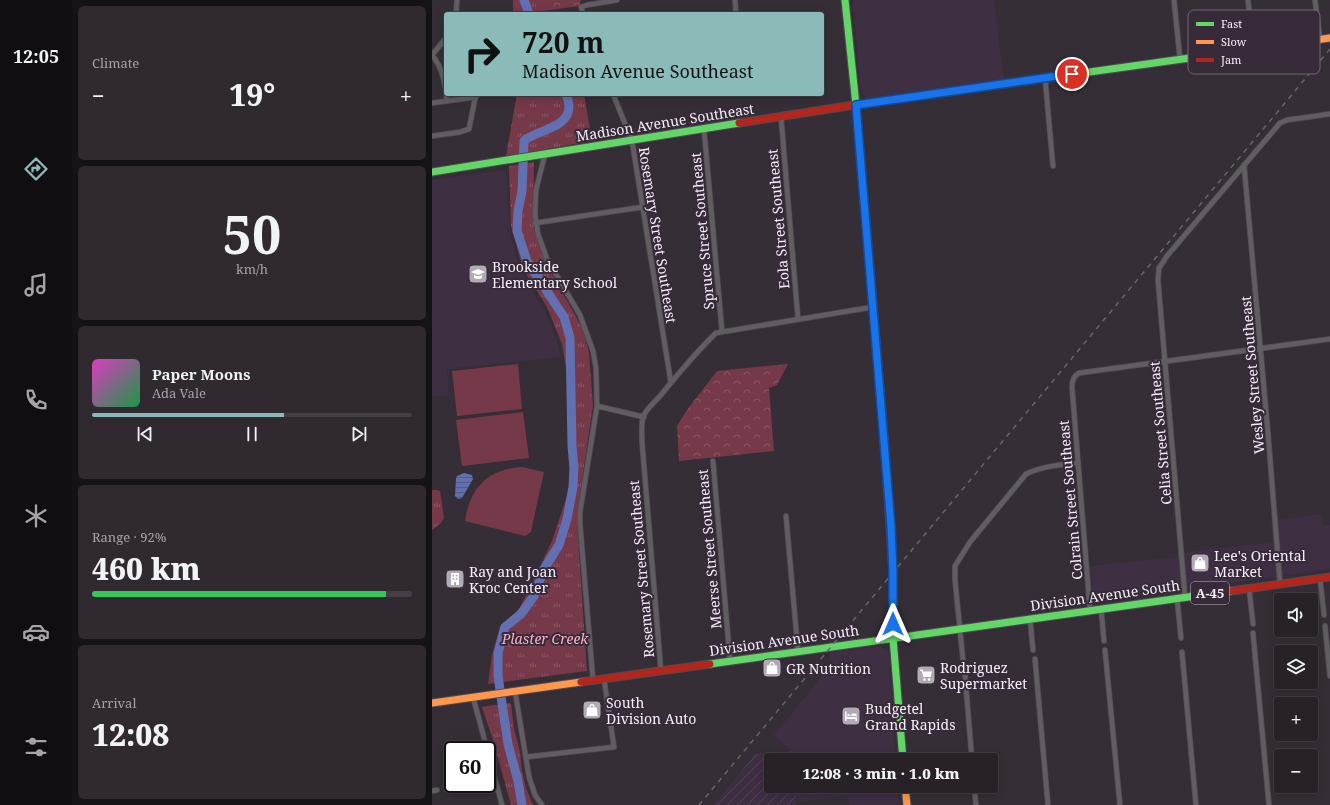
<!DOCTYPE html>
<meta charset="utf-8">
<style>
body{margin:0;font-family:"Noto Serif",serif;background:#302a30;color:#f1f3f6;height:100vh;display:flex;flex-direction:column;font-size:15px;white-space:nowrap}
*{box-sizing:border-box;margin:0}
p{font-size:13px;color:#a5a4a8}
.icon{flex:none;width:22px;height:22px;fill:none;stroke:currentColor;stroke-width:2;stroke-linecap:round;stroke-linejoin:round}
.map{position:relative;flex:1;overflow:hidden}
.panel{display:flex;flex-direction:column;gap:6px;padding:6px;background:#161316;width:360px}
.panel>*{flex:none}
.top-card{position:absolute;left:12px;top:12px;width:380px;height:84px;border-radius:4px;box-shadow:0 2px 10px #0003,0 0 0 1px #443f45;background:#8bbbb9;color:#111;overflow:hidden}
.tools{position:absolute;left:842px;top:593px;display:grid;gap:8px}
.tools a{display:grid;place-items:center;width:44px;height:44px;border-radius:4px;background:#282228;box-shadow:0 2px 10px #0003,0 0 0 1px #443f45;font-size:20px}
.speed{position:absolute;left:12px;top:741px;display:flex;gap:8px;font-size:20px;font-weight:700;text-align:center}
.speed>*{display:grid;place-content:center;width:52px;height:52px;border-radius:50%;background:#282228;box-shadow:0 2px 10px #0003,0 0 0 1px #443f45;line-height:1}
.speed .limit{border:2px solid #111;border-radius:6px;background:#fff;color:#111}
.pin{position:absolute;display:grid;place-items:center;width:34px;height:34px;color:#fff;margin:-17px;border:2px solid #fff;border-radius:50%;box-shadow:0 1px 4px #0007}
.me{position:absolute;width:44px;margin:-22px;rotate:0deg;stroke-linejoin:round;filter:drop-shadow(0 0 3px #0008)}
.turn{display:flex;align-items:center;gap:14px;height:84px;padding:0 12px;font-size:18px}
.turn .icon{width:52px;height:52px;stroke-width:2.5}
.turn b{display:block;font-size:28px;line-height:34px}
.big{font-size:30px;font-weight:800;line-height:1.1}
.panel .tile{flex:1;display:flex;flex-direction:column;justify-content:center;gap:6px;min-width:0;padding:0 14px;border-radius:6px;background:#302a30}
.panel .dial{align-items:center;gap:0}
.dial b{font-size:52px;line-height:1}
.song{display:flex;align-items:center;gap:12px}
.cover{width:48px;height:48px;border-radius:6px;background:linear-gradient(135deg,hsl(310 70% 55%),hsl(140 70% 35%))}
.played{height:4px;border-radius:2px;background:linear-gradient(90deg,#8bbbb9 60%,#443f45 60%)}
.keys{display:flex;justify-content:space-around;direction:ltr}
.heat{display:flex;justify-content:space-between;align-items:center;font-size:22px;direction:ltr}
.charge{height:6px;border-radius:3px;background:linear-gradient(90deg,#34c759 92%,#443f45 0)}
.trip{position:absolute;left:332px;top:753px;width:234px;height:40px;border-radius:4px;background:#282228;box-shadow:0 2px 10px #0003,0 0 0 1px #443f45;font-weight:800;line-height:40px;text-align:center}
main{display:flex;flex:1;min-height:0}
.tab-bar{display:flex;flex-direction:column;width:72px;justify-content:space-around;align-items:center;background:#100e10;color:#a5a4a8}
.tab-bar .icon{width:28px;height:28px}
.tab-bar .current{color:#8bbbb9}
.tab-bar b{font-size:18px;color:#f1f3f6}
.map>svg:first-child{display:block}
.built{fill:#3e2f42}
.industrial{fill:url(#industrial-furrows)}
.green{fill:#76394a}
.forest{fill:url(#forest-crowns)}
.park{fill:url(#park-tufts)}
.water{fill:url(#water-rules)}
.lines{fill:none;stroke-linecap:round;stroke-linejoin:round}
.river{stroke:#6270b2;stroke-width:9}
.street-casing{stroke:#504b52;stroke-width:6}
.fast-casing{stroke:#504b52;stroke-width:9}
.slow-casing{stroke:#504b52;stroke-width:9}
.jam-casing{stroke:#504b52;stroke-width:9}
.street{stroke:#615d62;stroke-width:4.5}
.fast{stroke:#63d668;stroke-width:7}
.slow{stroke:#ff974d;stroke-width:7}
.jam{stroke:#b3261e;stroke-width:7}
.rail{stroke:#6a656b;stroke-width:1.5;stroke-dasharray:5 5;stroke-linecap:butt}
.route-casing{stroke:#114b97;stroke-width:10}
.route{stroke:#1a73e8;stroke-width:7}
.labels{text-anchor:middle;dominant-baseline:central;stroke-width:4;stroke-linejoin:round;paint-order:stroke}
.shield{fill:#372b3a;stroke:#bdb4c0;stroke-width:1}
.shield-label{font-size:13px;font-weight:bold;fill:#f6eef9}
.street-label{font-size:14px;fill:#f6eef9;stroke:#372b3a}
.poi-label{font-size:14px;fill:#f6eef9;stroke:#372b3a;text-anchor:start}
.park-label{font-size:14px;font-style:italic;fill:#fab3c2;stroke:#372b3a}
.key{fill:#372b3a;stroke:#706673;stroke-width:1}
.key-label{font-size:11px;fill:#f6eef9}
</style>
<main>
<nav class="tab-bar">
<b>12:05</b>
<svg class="icon current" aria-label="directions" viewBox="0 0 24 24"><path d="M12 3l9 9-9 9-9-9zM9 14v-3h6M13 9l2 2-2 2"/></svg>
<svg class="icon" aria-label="music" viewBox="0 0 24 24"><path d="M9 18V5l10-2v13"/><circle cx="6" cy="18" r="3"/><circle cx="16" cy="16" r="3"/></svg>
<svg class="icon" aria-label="phone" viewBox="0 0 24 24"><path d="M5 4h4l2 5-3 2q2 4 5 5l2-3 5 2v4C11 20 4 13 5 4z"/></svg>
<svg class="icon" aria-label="climate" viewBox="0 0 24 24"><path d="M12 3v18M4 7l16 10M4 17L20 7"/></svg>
<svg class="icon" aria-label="car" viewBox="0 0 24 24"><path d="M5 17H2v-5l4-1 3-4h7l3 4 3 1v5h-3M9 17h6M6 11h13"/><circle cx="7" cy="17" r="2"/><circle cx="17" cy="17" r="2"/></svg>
<svg class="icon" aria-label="filters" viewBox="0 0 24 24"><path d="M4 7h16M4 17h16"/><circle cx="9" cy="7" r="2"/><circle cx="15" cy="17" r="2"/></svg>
</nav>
<section class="panel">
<div class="tile"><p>Climate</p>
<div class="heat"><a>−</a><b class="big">19°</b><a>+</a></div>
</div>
<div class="tile dial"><b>50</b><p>km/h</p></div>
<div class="tile">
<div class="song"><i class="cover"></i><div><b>Paper Moons</b><p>Ada Vale</p></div></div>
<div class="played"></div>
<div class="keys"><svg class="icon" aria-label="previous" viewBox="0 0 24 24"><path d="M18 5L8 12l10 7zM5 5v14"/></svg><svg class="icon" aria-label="pause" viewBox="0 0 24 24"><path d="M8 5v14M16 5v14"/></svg><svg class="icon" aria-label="next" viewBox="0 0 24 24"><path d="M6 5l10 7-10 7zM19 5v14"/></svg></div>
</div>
<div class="tile"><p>Range · 92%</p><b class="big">460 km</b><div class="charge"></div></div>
<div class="tile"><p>Arrival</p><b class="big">12:08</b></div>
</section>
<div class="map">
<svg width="898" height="805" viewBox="0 0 898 805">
<defs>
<pattern id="industrial-furrows" width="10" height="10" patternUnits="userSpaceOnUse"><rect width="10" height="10" fill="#3e2f42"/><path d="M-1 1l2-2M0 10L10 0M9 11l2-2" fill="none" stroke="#514355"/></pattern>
<pattern id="forest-crowns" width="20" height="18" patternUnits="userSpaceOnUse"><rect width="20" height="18" fill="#76394a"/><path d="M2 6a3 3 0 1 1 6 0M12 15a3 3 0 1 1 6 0" fill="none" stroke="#8a5665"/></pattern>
<pattern id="park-tufts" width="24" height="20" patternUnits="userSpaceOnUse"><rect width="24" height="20" fill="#76394a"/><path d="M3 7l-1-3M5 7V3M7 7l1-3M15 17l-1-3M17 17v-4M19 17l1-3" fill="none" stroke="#8a5665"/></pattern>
<pattern id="water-rules" width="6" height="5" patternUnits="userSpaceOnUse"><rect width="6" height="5" fill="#6270b2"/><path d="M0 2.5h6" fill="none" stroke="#565c7e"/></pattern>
</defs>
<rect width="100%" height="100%" fill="#352e36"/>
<g class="built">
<polygon points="421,0 562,0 572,80 435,98 429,93"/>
<polygon points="74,170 75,197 79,237 86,263 97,285 114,313 124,338 129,357 15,369 17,395 0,397 0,180"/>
<polygon points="890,514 892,525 898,525 898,569 666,602 661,598 658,566 746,557 746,553 840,542 839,521"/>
<polygon points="447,646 455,649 457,654 463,760 360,760 359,751 342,735 397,668 398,652"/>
<polygon points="363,786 465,786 466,805 417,805 416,795 365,802"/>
</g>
<polygon class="industrial" points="359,751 360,760 339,760 339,786 363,786 365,802 364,805 282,805 323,754"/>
<g class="green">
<polygon points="86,364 90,409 25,416 20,371"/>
<polygon points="91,412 97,458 30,466 24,420"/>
<path d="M90 467 112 472 99 532 93 536 33 521C38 487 56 469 90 467Z"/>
</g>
<g class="forest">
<polygon points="111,0 149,0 147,6 111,11"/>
<polygon points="356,364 345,385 337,388 342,451 247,461 245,426 255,410 285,371"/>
</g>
<g class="park">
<polygon points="81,0 111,0 111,11 113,14 81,14"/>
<polygon points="85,94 152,94 160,141 74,156"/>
<polygon points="102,162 101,212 102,227 109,251 117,269 151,329 157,353 161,405 147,501 145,523 155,671 56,684 60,655 68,627 87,609 101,582 120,541 138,487 136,380 130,344 115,307 91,269 79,226 77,166"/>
<polygon points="0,490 5,490 8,491 12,518 9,523 0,530"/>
<polygon points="77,703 79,704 82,728 88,752 90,771 94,788 101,805 79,805 61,740 50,707"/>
</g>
<polygon class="water" points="32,473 40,475 41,479 30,498 26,499 23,496 24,478 25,476"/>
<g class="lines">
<g class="river">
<polyline points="92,0 97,14"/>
<path d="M90 805 86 781 76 744 66 676V653L73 627 89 614 102 596 112 569 127 545 135 519 141 487 142 468 140 446 138 338 132 317 95 261 85 231 86 211 90 191 92 141C94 139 97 137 100 136 112 129 137 126 137 106 137 102 135 98 134 94"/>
</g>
<g class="street-casing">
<g id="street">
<polyline points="303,0 304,14"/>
<polyline points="742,0 748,59"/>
<polyline points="816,0 821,49"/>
<polyline points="883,0 888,40"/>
<polyline points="24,14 25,0"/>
<polyline points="151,14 149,7 155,5 185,0"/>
<path d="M0 55C11 68 13 84 15 101"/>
<polyline points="0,55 14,38"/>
<polyline points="613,78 621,166"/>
<polyline points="181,94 200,141 239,383"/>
<polyline points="0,103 44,97"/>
<polyline points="349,117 366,319"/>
<polyline points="272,129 290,331"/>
<polyline points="0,136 28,132 37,129 44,94"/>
<polyline points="113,154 104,190 103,214 106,234 115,259 148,315 161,351 164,368 165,406 148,512 148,524 161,680"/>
<polyline points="812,165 836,433 848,583"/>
<polyline points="103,223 211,207"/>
<polyline points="165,406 212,417"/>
<polyline points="281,461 298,660"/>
<polyline points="354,516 366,651"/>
<polyline points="888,578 892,615"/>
<polyline points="817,588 821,624"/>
<polyline points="753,597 726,280 727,268 735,256 848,123 855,120 898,114"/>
<polyline points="745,598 749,638"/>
<polyline points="669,608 672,641"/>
<path d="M658 610 640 387C640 381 641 376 647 373L898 339"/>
<polyline points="598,618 601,650"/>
<polyline points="893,626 898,676"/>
<polyline points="821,633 837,805"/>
<polyline points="673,650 688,805"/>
<polyline points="750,652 764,805"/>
<polyline points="603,659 616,805"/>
<path d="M531 660 523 580V566L538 542 594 474C610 466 628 465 646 463"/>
<path d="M229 671 210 442C210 434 209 425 211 417 214 409 223 402 228 396 246 374 264 352 284 333L441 307"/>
<polyline points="533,675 540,760"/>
<polyline points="83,691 97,777 103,795 110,805"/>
<polyline points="41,697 70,805"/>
<polyline points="94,757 182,747 172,679"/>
<polyline points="542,786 544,805"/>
<polyline points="0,791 5,790"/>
</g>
</g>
<g class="fast-casing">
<g id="fast">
<polyline points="413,0 424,105 441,304"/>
<polyline points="422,105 808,51"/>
<polyline points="0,172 307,123"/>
<polyline points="452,437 461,572 461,638 471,760"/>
<polyline points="278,664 799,591"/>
</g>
</g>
<g class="slow-casing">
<g id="slow">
<polyline points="808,51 898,38"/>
<polyline points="441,304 452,437"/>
<polyline points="0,703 149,682"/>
<polyline points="473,786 475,805"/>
</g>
</g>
<g class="jam-casing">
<g id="jam">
<polyline points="307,123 422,105"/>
<polyline points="799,591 898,577"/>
<polyline points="149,682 278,664"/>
</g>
</g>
<use href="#street" class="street"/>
<use href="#fast" class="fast"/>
<use href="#slow" class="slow"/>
<use href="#jam" class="jam"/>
<polyline class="rail" points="267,805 898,49"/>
</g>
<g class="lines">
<g class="route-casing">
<polyline id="route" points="461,624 461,572 459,526 424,105 640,74"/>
</g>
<use href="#route" class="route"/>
</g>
<defs>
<g id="school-square" transform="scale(1)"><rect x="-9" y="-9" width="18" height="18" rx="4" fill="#b2abb5" stroke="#372b3a"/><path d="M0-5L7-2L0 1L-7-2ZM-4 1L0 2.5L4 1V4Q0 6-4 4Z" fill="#fff"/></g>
<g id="shop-square" transform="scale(1)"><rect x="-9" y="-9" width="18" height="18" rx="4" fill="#b2abb5" stroke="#372b3a"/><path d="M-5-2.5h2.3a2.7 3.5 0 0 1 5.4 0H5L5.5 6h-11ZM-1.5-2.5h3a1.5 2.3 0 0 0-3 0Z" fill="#fff"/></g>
<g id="building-square" transform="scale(1)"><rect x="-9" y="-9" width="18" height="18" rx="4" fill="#b2abb5" stroke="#372b3a"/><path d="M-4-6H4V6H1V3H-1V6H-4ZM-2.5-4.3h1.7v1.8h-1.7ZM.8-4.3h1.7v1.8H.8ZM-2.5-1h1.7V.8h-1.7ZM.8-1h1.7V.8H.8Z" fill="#fff"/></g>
<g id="supermarket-square" transform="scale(1)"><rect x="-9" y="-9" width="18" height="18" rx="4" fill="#b2abb5" stroke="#372b3a"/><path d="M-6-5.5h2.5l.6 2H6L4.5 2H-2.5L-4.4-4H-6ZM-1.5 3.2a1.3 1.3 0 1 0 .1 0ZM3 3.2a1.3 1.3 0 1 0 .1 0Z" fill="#fff"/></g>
<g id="hotel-square" transform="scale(1)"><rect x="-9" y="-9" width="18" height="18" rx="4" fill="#b2abb5" stroke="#372b3a"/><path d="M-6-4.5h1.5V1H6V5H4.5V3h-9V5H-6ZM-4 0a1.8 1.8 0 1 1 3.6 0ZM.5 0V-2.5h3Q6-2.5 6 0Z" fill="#fff"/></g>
</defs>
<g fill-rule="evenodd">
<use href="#school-square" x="46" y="274"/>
<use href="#shop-square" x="768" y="563"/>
<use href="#building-square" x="23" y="579"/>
<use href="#shop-square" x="340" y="668"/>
<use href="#supermarket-square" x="494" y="675"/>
<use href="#shop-square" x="160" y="710"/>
<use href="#hotel-square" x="419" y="716"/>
</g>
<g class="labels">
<rect class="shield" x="759" y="582" width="38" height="22" rx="3"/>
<g class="shield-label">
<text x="778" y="593">A-45</text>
</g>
<g class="street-label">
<text transform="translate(233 122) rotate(-9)">Madison Avenue Southeast</text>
<text transform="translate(346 219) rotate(-95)">Eola Street Southeast</text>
<text transform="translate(270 231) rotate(-95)">Spruce Street Southeast</text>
<text transform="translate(226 235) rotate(81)">Rosemary Street Southeast</text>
<text transform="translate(820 375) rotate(-95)">Wesley Street Southeast</text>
<text transform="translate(728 433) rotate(-95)">Celia Street Southeast</text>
<text transform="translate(638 500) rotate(-95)">Colrain Street Southeast</text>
<text transform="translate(277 549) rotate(-95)">Meerse Street Southeast</text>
<text transform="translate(209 569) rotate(-95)">Rosemary Street Southeast</text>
<text transform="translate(673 595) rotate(-8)">Division Avenue South</text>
<text transform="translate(352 640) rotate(-8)">Division Avenue South</text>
</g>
<g class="poi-label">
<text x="60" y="266">Brookside<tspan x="60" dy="16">Elementary School</tspan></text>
<text x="782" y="555">Lee's Oriental<tspan x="782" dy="16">Market</tspan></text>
<text x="37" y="571">Ray and Joan<tspan x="37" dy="16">Kroc Center</tspan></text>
<text x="508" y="667">Rodriguez<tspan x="508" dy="16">Supermarket</tspan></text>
<text x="354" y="668">GR Nutrition</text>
<text x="174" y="702">South<tspan x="174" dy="16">Division Auto</tspan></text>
<text x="433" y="708">Budgetel<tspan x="433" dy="16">Grand Rapids</tspan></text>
</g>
<g class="park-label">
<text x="113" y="638">Plaster Creek</text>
</g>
</g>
<rect x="756" y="10" width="132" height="64" rx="6" class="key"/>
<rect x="764" y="22" width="18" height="4" fill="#63d668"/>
<rect x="764" y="40" width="18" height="4" fill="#ff974d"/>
<rect x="764" y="58" width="18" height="4" fill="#b3261e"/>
<g class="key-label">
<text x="789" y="28">Fast</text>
<text x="789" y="46">Slow</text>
<text x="789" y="64">Jam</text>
</g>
</svg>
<div class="tools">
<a><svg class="icon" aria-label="sound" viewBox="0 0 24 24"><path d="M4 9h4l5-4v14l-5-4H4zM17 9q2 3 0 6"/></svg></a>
<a><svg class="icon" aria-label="layers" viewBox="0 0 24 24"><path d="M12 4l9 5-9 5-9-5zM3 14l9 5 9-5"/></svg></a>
<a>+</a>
<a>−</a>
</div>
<div class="speed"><div class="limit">60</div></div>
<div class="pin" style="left:640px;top:74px;background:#d93025"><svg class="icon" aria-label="arrive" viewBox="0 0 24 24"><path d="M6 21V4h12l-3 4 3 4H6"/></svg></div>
<svg class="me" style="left:461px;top:624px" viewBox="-20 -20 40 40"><path d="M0-17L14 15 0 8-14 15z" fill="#1a73e8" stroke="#fff" stroke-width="4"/></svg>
<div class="trip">12:08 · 3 min · 1.0 km</div>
<div class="top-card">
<div class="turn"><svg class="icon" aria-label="right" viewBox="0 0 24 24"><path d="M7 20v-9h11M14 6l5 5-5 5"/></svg><div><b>720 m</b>Madison Avenue Southeast</div></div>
</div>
</div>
</main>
